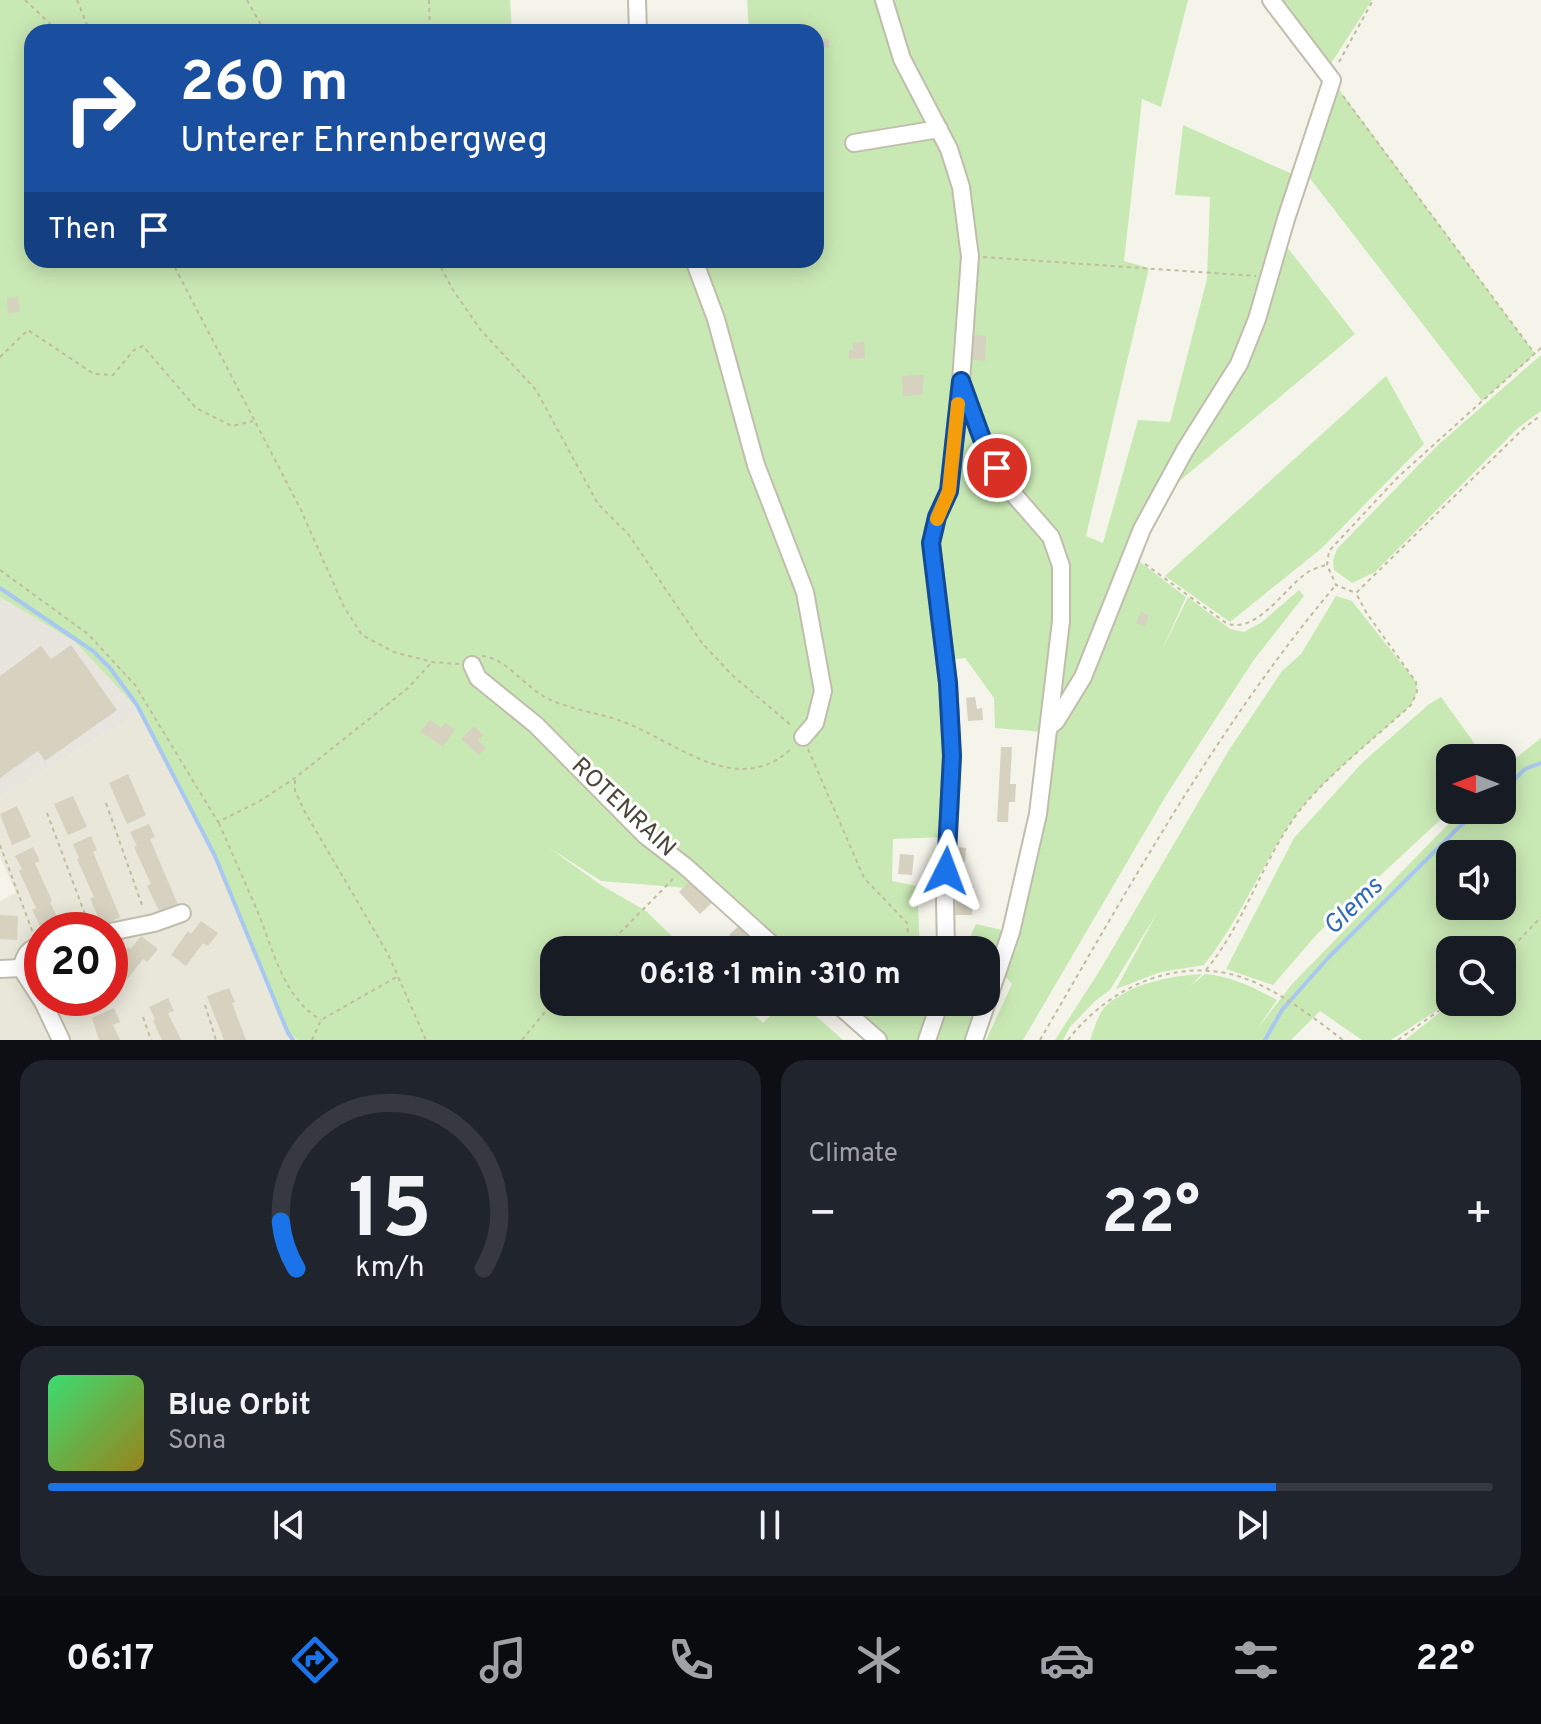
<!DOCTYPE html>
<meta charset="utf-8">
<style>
body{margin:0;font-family:Overpass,sans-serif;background:#20242c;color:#f1f3f6;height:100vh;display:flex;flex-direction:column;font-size:30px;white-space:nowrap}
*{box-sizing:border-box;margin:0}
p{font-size:26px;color:#9ea1a6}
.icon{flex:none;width:44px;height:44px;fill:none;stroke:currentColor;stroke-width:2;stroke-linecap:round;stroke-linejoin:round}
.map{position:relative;height:1040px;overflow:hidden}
.drawer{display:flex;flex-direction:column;gap:20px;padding:20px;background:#0d0f14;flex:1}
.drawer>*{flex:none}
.banner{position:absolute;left:24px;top:24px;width:800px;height:244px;border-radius:24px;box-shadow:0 4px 20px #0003;background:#1a4fa0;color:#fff;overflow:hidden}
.needle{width:52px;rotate:270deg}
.controls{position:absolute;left:1436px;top:744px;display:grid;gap:16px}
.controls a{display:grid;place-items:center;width:80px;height:80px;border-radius:16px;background:#171b24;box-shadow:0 4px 20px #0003;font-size:40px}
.speed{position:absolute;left:24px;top:912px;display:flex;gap:16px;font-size:40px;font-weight:700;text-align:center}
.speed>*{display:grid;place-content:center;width:104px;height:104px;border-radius:50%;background:#171b24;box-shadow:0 4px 20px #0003;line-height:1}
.speed .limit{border:12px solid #d22;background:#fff;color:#111}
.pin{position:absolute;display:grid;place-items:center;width:68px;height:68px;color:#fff;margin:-34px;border:4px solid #fff;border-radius:50%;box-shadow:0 2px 8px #0007}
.me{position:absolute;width:88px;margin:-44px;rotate:3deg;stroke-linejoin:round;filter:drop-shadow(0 0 6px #0008)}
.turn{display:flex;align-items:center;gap:28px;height:168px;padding:0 24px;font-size:36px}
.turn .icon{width:104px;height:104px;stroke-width:2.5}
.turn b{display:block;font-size:56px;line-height:68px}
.then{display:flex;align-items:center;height:76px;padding:0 24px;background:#0003;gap:16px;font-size:30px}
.big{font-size:60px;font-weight:700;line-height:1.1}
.drawer .card{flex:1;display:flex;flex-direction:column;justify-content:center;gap:12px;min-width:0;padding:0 28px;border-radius:24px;background:#20242c}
.drawer .dial{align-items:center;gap:0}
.dial svg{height:208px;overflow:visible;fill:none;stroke:#363941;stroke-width:7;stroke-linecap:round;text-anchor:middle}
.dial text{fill:#f1f3f6;stroke:none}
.song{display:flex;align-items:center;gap:24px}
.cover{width:96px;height:96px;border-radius:12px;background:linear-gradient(135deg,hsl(140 70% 55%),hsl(50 70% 35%))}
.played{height:8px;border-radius:4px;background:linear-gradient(90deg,#1a73e8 85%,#363941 85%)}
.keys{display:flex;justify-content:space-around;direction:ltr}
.heat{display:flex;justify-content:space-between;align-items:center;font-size:44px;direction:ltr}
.drawer .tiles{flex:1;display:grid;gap:20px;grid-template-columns:1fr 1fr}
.card:last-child{grid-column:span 2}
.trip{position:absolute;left:540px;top:936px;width:460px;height:80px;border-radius:24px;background:#171b24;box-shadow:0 4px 20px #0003;font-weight:700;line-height:80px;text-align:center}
.dock{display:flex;height:128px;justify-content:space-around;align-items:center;background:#090b0e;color:#9ea1a6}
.dock .icon{width:56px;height:56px}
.dock .selected{color:#1a73e8}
.dock b{font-size:36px;color:#f1f3f6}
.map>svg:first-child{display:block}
.residential{fill:#e9e7d9;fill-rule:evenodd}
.industrial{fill:#e8e5df}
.green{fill:#c9e9b4;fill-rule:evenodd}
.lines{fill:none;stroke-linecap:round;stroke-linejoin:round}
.stream{stroke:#a8c8f1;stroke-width:4}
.building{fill:#d7d1c0}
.minor-casing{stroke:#c1bdad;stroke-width:20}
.path{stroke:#c3bb9e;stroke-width:2;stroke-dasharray:4 4;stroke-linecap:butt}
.minor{stroke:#fff;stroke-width:16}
.route-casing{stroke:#114b97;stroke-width:20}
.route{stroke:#1a73e8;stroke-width:14}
.slow{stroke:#f59e0b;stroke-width:14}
.labels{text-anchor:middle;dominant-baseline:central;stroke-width:6;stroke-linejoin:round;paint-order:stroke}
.street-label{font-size:24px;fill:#4a4638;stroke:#fff}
.water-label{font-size:26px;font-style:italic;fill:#306ab7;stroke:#fff}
</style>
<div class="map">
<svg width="1541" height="1040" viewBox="0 0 1541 1040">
<rect width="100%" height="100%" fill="#f5f4eb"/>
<path class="residential" d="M141 712 215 856 288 1033 298 1040H0V901L16 893 0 856V797ZM42 930H110V998H42Z"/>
<polygon class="industrial" points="0,597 75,642 141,712 0,797"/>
<g class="green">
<polygon points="0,0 510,0 512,32 32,32 32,260 816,260 816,32 749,32 747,0 1188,0 1161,107 1142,99 1124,261 1149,268 1086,536 1103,543 1138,420 1170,422 1207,279 1210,197 1175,195 1183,125 1299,177 1280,238 1355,334 1158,499 1131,555 1186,597 1161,652 1188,597 1230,629 1244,632 1262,622 1299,590 1304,596 1253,661 1167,794 1023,1040 986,1040 1012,984 999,970 986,997 986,950 964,950 976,924 1011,932 1043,732 995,728 994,698 965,658 946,660 952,756 947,837 893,839 892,881 917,886 920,950 780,950 712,890 601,881 548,847 601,885 646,911 686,950 554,950 554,1002 741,1002 763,1023 784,1002 800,1002 843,1040 298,1040 288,1033 215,856 141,712 75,642 0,597"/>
<polygon points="1274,0 1372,0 1330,65"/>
<polygon points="1332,80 1535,354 1482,401 1302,168"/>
<polygon points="1541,355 1541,411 1518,428 1375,572 1352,583 1334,570 1333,560 1337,549 1438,445"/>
<polygon points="1386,376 1424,444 1322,548 1230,622 1165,576"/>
<path d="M1336 596 1352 601 1416 682 1417 692 1411 705C1375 739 1318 782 1291 822 1260 868 1239 921 1204 965L1161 972 1116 989 1157 913 1110 990 1095 1001 1070 1027 1063 1040H1055L1100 970 1229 750 1282 671 1301 654Z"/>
<polygon points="1441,697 1485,758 1450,758 1451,810 1318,933 1273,985 1226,969 1294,838 1363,762 1428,705"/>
<path d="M1541 738V1040H1405L1453 1002H1502V950H1450V1002L1391 1040H1362L1320 1011 1291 1040H1090C1094 1030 1098 1013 1106 1006 1131 983 1170 976 1202 974L1189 987 1205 974C1232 976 1254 988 1277 1000L1257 1029 1292 984 1462 810H1502V769ZM1450 854H1502V906H1450Z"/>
<polygon points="839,1002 922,1002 931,1023 926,1040 882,1040"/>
<polygon points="942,1002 984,1002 967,1040 932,1040"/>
</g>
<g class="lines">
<g class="stream">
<polyline points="0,588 93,651 110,668 137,705 215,856 288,1033 293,1040"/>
<polyline points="1502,792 1525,769 1541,763"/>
<polyline points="1265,1040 1282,1010 1328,958 1459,827 1480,810"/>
</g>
</g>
<g class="building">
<polygon points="817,39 829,39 829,47 817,48"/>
<polygon points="18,297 20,312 8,313 7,298"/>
<polygon points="974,335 986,336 985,361 972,360"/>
<polygon points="864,342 865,358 849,359 849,350 853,350 852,343"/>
<polygon points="924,375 922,395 903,396 902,376"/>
<polygon points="1141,612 1149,615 1145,626 1136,623"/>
<polygon points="71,645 117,710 45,761 38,751 0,778 0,676 41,646 51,659"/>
<polygon points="975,697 977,709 982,708 983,720 968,721 966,698"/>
<polygon points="430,720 441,728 445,723 455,730 443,746 420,732"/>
<polygon points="474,726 483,735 478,741 486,748 479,755 461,739"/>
<polygon points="1001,747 1012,747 1010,784 1016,784 1015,802 1009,802 1008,822 997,822"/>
<polygon points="128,774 146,815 127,824 109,783"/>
<polygon points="73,796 87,827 68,835 54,804"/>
<polygon points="17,806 31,837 12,845 0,814"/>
<polygon points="149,824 155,837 150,839 178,905 160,913 147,886 151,884 134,847 137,846 130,832"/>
<polygon points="91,836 97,850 93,852 120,917 102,926 90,898 94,897 77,859 79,858 73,844"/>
<polygon points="33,847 40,861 35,863 52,901 50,902 63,929 60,930 42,930 32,910 36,908 19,871 22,869 15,856"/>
<polygon points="955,847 966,848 965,862 955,862"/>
<polygon points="900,854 914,855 912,875 898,874"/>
<polygon points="692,879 714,901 700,914 679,892"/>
<polygon points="956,886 974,886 972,915 955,915"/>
<polygon points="0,915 18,916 17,940 0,939"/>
<polygon points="201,921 218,933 208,946 203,943 186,966 171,955 188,931 191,934"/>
<polygon points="743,922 757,937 744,950 729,935"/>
<polygon points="141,936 158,949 147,962 143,959 125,982 110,970 128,947 131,949"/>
<polygon points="229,988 235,1002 232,1003 246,1040 224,1040 207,996"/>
<polygon points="168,998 174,1011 168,1013 181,1040 162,1040 153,1021 155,1019 149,1007"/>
<polygon points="114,1008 120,1022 113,1025 120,1040 99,1040 92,1018"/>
</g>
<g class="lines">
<g class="minor-casing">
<g id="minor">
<polyline points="637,0 638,32"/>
<polyline points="884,0 902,59 949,149 961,187 968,242 970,256 961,381 949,491 937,517 931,543 948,683 952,756 945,900 946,950"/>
<polyline points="854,143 939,129"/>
<polyline points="694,260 716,319 756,465 805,592 823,691 815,723 803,737"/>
<polyline points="962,386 985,447 1010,490 1051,537 1061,566 1061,621 1038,814 1011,932 974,1040"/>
<polyline points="472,665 478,678 536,725 646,836 685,866 778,950"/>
<polyline points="1050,726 1056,721 1083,677 1142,529 1185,450 1239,364 1257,319 1286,219 1332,80 1271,0"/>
<polyline points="110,932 154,923 182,913"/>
<polyline points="21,968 43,1002 61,1040"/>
<path d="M21 968C25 955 28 948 42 945"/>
<polyline points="0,969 21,968"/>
<polyline points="835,1002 878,1040"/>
<polyline points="927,1040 940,1002"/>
</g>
</g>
<g class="path">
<polyline points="25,0 59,32"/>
<polyline points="77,0 90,32"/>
<polyline points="247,0 265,32"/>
<polyline points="429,0 430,32"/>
<polyline points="1339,62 1373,0"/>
<polyline points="1343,96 1535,354"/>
<polyline points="983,257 1256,276"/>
<polyline points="171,260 300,508 344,607 362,635 394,652 432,662 459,664"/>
<polyline points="437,260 453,290 480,329 536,390 598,504 629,535 702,643 732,675 792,726"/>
<polyline points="1541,348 1398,477 1329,551 1327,565 1336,585 1356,593 1523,429 1541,415"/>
<polyline points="0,357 28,330 94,374 113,375 134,350 143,346 196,408 232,426 253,421"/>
<path d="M1145 564 1226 623C1257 635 1284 588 1308 572 1313 569 1320 567 1326 565"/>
<polyline points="0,570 88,634 135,685 218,822 260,801 295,778 408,688 431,663"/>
<path d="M482 656C504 657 523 684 543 696 567 710 598 712 624 722 678 743 739 800 793 747"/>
<polyline points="808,749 864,878 907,923 910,950"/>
<polyline points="295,780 295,791 305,812 388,954 426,1040"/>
<polyline points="106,803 143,908"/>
<polyline points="47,813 91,930"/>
<path d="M219 823C232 854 246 884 259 915 274 953 284 998 321 1020"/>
<polyline points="0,845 33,933"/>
<polyline points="603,950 675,877"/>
<polyline points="1502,958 1541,917"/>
<path d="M1206 970C1243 925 1260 868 1292 821 1319 781 1375 738 1411 705L1417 692 1416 682 1366 612 1356 593"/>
<polyline points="915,1002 919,1015"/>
<polyline points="205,1005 216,1040"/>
<polyline points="143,1017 151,1040"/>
<polyline points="312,1040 321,1020 398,976"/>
<polyline points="522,1040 554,1001"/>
<path d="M1040 1040C1131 884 1218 725 1335 586"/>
<path d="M1068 1040C1111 984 1185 952 1254 982 1287 997 1314 1018 1343 1040"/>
<polyline points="1398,1040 1451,1002"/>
</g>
<use href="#minor" class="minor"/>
</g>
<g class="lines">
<g class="route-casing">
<polyline id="route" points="946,871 952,756 948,683 931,543 937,517 949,491 961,381 985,447 997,468"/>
</g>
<use href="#route" class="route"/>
<polyline class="slow" points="937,519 949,491 958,404"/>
</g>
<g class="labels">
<g class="street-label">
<text transform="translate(623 808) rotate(43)">ROTENRAIN</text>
</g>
<g class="water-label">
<text transform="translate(1354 907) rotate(-44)">Glems</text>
</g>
</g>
</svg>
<div class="controls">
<a><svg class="needle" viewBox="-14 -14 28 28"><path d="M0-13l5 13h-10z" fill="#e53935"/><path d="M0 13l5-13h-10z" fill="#9ea1a6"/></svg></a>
<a><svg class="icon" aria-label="sound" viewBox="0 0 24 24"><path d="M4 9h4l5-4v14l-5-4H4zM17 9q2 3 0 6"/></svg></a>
<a><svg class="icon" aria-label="search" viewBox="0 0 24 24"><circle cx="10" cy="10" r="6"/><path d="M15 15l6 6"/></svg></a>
</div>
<div class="speed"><div class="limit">20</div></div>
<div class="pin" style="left:997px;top:468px;background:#d93025"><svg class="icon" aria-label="arrive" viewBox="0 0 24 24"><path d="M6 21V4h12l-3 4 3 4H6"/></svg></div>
<svg class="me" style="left:946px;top:871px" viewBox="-20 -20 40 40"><path d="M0-17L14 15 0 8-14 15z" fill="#1a73e8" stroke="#fff" stroke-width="4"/></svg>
<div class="trip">06:18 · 1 min · 310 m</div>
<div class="banner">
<div class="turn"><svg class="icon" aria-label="right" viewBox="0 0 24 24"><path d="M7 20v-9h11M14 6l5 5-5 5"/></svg><div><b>260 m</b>Unterer Ehrenbergweg</div></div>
<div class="then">Then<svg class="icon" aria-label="arrive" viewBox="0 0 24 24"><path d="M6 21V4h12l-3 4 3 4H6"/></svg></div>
</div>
</div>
<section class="drawer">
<div class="tiles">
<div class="card dial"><svg viewBox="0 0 100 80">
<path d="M14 69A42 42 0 1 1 86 69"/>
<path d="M14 69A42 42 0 0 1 8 51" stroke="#1a73e8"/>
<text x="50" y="56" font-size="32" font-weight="700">15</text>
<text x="50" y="72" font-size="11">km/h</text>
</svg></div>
<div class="card"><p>Climate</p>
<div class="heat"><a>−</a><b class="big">22°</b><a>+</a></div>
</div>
<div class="card">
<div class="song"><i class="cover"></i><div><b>Blue Orbit</b><p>Sona</p></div></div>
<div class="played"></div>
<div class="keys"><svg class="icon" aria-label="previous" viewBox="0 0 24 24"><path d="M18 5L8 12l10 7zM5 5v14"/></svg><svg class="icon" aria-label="pause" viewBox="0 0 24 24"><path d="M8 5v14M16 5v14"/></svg><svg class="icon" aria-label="next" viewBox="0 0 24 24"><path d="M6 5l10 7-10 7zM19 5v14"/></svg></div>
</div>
</div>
</section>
<nav class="dock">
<b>06:17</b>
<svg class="icon selected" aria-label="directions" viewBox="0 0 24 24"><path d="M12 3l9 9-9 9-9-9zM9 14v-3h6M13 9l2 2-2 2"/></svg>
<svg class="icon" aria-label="music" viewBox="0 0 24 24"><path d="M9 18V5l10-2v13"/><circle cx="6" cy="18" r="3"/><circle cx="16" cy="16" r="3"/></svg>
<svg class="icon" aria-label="phone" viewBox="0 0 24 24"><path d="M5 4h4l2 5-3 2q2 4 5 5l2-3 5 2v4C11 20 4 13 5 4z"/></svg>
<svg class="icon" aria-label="climate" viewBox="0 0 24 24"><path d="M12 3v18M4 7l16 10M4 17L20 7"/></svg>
<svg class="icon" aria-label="car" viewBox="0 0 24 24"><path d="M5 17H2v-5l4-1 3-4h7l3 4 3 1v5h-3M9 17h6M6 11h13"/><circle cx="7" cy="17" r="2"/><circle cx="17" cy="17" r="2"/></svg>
<svg class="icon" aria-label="filters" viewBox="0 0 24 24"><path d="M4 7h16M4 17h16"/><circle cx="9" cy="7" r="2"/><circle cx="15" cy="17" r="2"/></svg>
<b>22°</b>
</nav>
